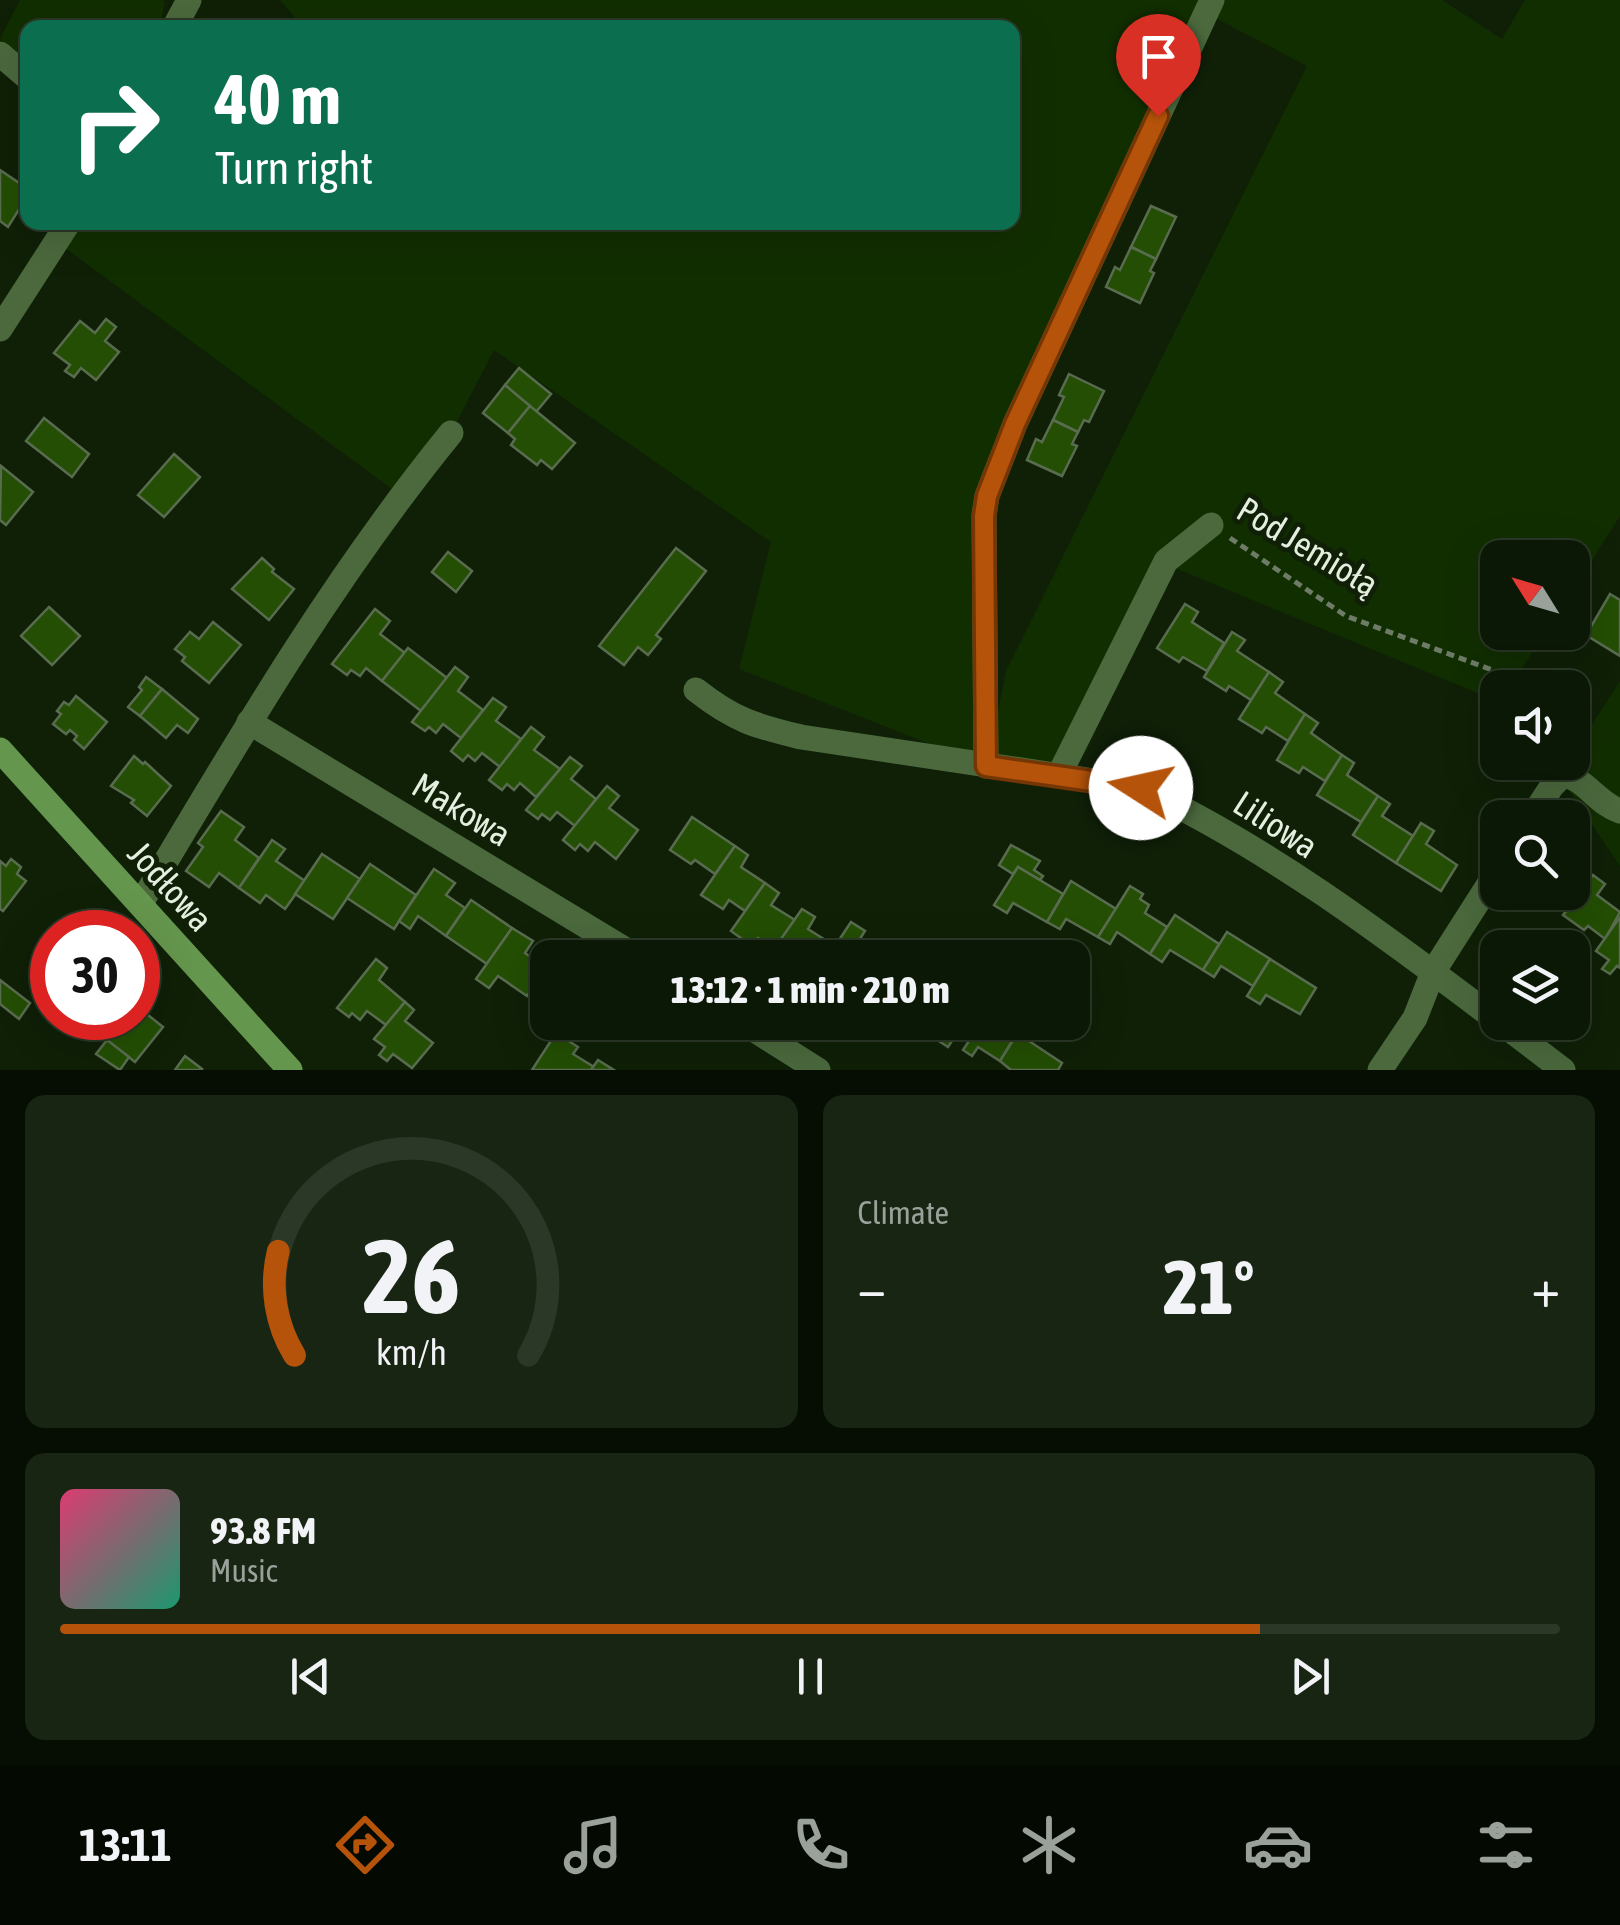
<!DOCTYPE html>
<meta charset="utf-8">
<style>
body{margin:0;font-family:"Asap Condensed",sans-serif;background:#192513;color:#f1f3f6;height:100vh;display:flex;flex-direction:column;font-size:38px;white-space:nowrap}
*{box-sizing:border-box;margin:0}
p{font-size:32px;color:#9aa09a}
.icon{flex:none;width:55px;height:55px;fill:none;stroke:currentColor;stroke-width:2;stroke-linecap:round;stroke-linejoin:round}
.map{position:relative;height:1070px;overflow:hidden}
.sheet{display:flex;flex-direction:column;gap:25px;padding:25px;background:#060d03;flex:1}
.sheet>*{flex:none}
.guide{position:absolute;left:20px;top:20px;width:1000px;height:210px;border-radius:20px;box-shadow:0 10px 40px #0002,0 0 0 2px #2b3727;background:#0b6e4f;color:#fff;overflow:hidden}
.needle{width:65px;rotate:307deg}
.buttons{position:absolute;left:1480px;top:540px;display:grid;gap:20px}
.buttons a{display:grid;place-items:center;width:110px;height:110px;border-radius:20px;background:#0b1805;box-shadow:0 10px 40px #0002,0 0 0 2px #2b3727;font-size:50px}
.speed{position:absolute;left:30px;top:910px;display:flex;gap:20px;font-size:50px;font-weight:700;text-align:center}
.speed>*{display:grid;place-content:center;width:130px;height:130px;border-radius:50%;background:#0b1805;box-shadow:0 10px 40px #0002,0 0 0 2px #2b3727;line-height:1}
.speed .limit{border:15px solid #d22;background:#fff;color:#111}
.pin{position:absolute;display:grid;place-items:center;width:85px;height:85px;color:#fff;margin:-102px -42px;border-radius:50% 50% 50% 0;rotate:-45deg;box-shadow:0 0 10px #0007}
.pin .icon{rotate:45deg}
.me{position:absolute;width:110px;margin:-55px;rotate:280deg;stroke-linejoin:round;filter:drop-shadow(0 0 8px #0008)}
.turn{display:flex;align-items:center;gap:35px;height:210px;padding:0 30px;font-size:45px}
.turn .icon{width:130px;height:130px;stroke-width:2.5}
.turn b{display:block;font-size:70px;line-height:85px}
.big{font-size:75px;font-weight:800;line-height:1.1}
.sheet .card{flex:1;display:flex;flex-direction:column;justify-content:center;gap:15px;min-width:0;padding:0 35px;border-radius:20px;background:#192513}
.sheet .dial{align-items:center;gap:0}
.dial svg{height:260px;overflow:visible;fill:none;stroke:#2b3727;stroke-width:7;stroke-linecap:round;text-anchor:middle}
.dial text{fill:#f1f3f6;stroke:none}
.song{display:flex;align-items:center;gap:30px}
.cover{width:120px;height:120px;border-radius:15px;background:linear-gradient(135deg,hsl(340 70% 55%),hsl(160 70% 35%))}
.played{height:10px;border-radius:5px;background:linear-gradient(90deg,#b45309 80%,#2b3727 80%)}
.keys{display:flex;justify-content:space-around;direction:ltr}
.heat{display:flex;justify-content:space-between;align-items:center;font-size:55px;direction:ltr}
.sheet .tiles{flex:1;display:grid;gap:25px;grid-template-columns:1fr 1fr}
.card:last-child{grid-column:span 2}
.trip{position:absolute;left:530px;top:940px;width:560px;height:100px;border-radius:20px;background:#0b1805;box-shadow:0 10px 40px #0002,0 0 0 2px #2b3727;font-weight:800;line-height:100px;text-align:center}
.menu{display:flex;height:160px;justify-content:space-around;align-items:center;background:#040a02;color:#9aa09a}
.menu .icon{width:70px;height:70px}
.menu .selected{color:#b45309}
.menu b{font-size:45px;color:#f1f3f6}
.map>svg:first-child{display:block}
.green{fill:#112e00;fill-rule:evenodd}
.building{fill:#234e03;stroke:#596c50;stroke-width:2.5}
.lines{fill:none;stroke-linecap:round;stroke-linejoin:round}
.path{stroke:#6e7c67;stroke-width:5;stroke-dasharray:8 5;stroke-linecap:butt}
.street{stroke:#4b693d;stroke-width:25}
.secondary{stroke:#65964d;stroke-width:25}
.route-casing{stroke:#753606;stroke-width:25}
.route{stroke:#b45309;stroke-width:18}
.labels{text-anchor:middle;dominant-baseline:central;stroke-width:10;stroke-linejoin:round;paint-order:stroke}
.street-label{font-size:35px;fill:#e4efdf;stroke:#0f2007}
</style>
<div class="map">
<svg width="1620" height="1070" viewBox="0 0 1620 1070">
<rect width="100%" height="100%" fill="#0f2007"/>
<g class="green">
<polygon points="20,0 161,0 165,1 160,27 28,28 27,60 0,39"/>
<path d="M280 0H1442L1502 39 1525 0H1620V516L1573 590 1572 558H1498V632L1545 633 1510 687 1498 688 1497 701 1175 568 1073 776 986 766 739 669 771 542 494 350 451 433 400 495 57 242 67 222H1012V28H304ZM1206 13 1307 66 1006 671 988 759 984 515Z"/>
<polygon points="1620,681 1620,866 1559,775 1567,763 1572,762 1573,754"/>
</g>
<g class="building">
<polygon points="0,170 28,189 28,195 8,227 0,221"/>
<polygon points="1151,206 1176,217 1156,259 1131,247"/>
<polygon points="1131,247 1156,259 1150,271 1154,273 1140,303 1106,287 1115,267 1120,270"/>
<polygon points="106,319 116,327 105,341 119,352 96,380 81,368 74,377 65,371 70,365 54,353 80,321 95,333"/>
<polygon points="519,368 551,394 536,412 505,385"/>
<polygon points="1069,374 1104,391 1089,422 1084,420 1078,432 1053,420 1064,397 1059,395"/>
<polygon points="505,385 530,406 508,433 483,413"/>
<polygon points="530,406 575,443 552,469 541,460 537,465 511,445 515,439 508,433"/>
<polygon points="44,418 89,454 72,477 26,441"/>
<polygon points="1053,420 1078,432 1072,444 1077,446 1062,476 1027,460 1036,439 1042,442"/>
<polygon points="174,454 200,477 164,517 138,495"/>
<polygon points="1,466 33,492 6,525 0,520"/>
<polygon points="676,548 706,571 656,635 661,639 648,655 638,647 624,665 599,646"/>
<polygon points="448,552 472,571 456,592 432,572"/>
<polygon points="262,558 274,569 272,572 294,589 269,620 232,589"/>
<polygon points="1610,594 1620,600 1620,656 1586,635"/>
<polygon points="1185,604 1198,612 1192,622 1224,643 1207,671 1183,657 1179,662 1157,648"/>
<polygon points="49,607 80,636 52,665 21,636"/>
<polygon points="375,609 390,621 380,634 405,653 382,681 366,668 360,676 351,670 347,675 332,664"/>
<polygon points="213,622 241,645 209,683 182,661 185,657 175,649 190,632 199,639"/>
<polygon points="1232,632 1245,640 1237,651 1269,672 1251,700 1229,686 1226,691 1204,677"/>
<polygon points="408,648 447,678 421,711 382,681"/>
<polygon points="455,667 468,677 458,691 483,710 461,738 443,724 436,733 429,727 425,731 412,722"/>
<polygon points="1269,672 1283,682 1275,693 1305,714 1288,741 1266,727 1262,733 1239,719"/>
<polygon points="146,677 162,689 140,716 128,707 142,690 139,687"/>
<polygon points="162,689 198,719 188,733 177,725 166,738 140,716"/>
<polygon points="76,696 107,722 84,749 74,740 77,736 70,730 66,734 53,724 61,714 57,711 64,702 69,705"/>
<polygon points="493,698 506,707 496,721 521,739 500,767 482,753 475,761 468,755 463,761 451,751"/>
<polygon points="1305,714 1318,723 1311,733 1342,755 1325,781 1303,767 1299,773 1277,760"/>
<polygon points="531,727 544,737 534,750 560,769 536,797 520,783 514,790 507,784 502,790 489,780"/>
<polygon points="1342,755 1354,763 1347,775 1378,796 1361,822 1317,795"/>
<polygon points="134,756 143,764 145,762 171,786 147,816 131,803 134,800 111,786"/>
<polygon points="570,757 582,766 571,779 596,799 575,826 557,812 550,820 542,814 538,819 526,810"/>
<polygon points="607,786 619,796 609,808 638,830 616,859 595,842 588,851 580,844 575,850 563,840"/>
<polygon points="1378,796 1390,804 1382,816 1413,836 1396,863 1353,835"/>
<polygon points="221,811 244,827 235,840 259,858 239,888 219,873 209,887 186,871 203,847 198,843"/>
<polygon points="692,817 735,846 715,874 695,860 691,864 670,850"/>
<polygon points="1421,823 1434,831 1426,844 1457,865 1441,891 1396,863"/>
<polygon points="272,840 285,849 276,861 305,881 285,909 266,895 260,903 239,888"/>
<polygon points="1011,845 1040,861 1034,870 1043,876 1040,880 1018,867 1013,874 999,865"/>
<polygon points="735,846 748,855 741,867 765,883 745,911 729,900 723,909 701,895"/>
<polygon points="322,854 360,879 333,919 295,894"/>
<polygon points="11,859 21,867 17,874 26,881 3,911 0,909 0,861 6,866"/>
<polygon points="370,864 416,895 394,929 347,898"/>
<polygon points="1018,867 1063,894 1047,922 1013,903 1007,913 994,905"/>
<polygon points="434,869 455,883 446,895 465,908 446,936 418,916 410,929 399,921"/>
<polygon points="1593,875 1605,884 1597,895 1620,912 1605,939 1588,926 1584,930 1563,915"/>
<polygon points="1572,877 1584,886 1566,911 1549,898 1542,907 1534,900 1540,892 1572,892"/>
<polygon points="1071,881 1116,909 1098,937 1066,919 1060,929 1047,922"/>
<polygon points="765,883 779,893 771,905 795,920 774,949 758,938 752,946 731,931"/>
<polygon points="1130,886 1143,894 1140,899 1149,905 1145,913 1167,927 1150,954 1117,932 1110,944 1098,937"/>
<polygon points="471,900 512,928 487,964 446,936"/>
<polygon points="802,909 815,917 808,929 835,946 827,958 786,958 774,949"/>
<polygon points="1175,915 1219,944 1203,970 1170,950 1162,962 1150,954"/>
<polygon points="1620,917 1620,968 1617,966 1610,974 1602,969 1609,960 1596,951"/>
<polygon points="851,922 865,931 858,942 881,958 827,958"/>
<polygon points="512,928 533,941 525,953 546,968 527,996 498,976 489,988 476,979"/>
<polygon points="1227,932 1270,959 1253,986 1221,966 1214,977 1203,970"/>
<polygon points="52,938 52,983 46,978 51,971 36,960"/>
<polygon points="893,948 907,957 906,958 886,958"/>
<polygon points="376,959 387,968 379,980 405,1002 386,1025 367,1011 360,1020 352,1013 349,1017 337,1008"/>
<polygon points="1270,959 1316,988 1300,1014 1266,995 1260,1004 1247,996"/>
<polygon points="0,980 30,1003 19,1019 0,1004"/>
<polygon points="405,1002 414,1010 405,1021 433,1043 412,1068 393,1054 387,1061 379,1055 385,1047 374,1039"/>
<polygon points="138,1007 163,1027 135,1062 107,1040 124,1018 138,1018"/>
<polygon points="936,1022 964,1022 948,1047 928,1034"/>
<polygon points="964,1022 1001,1022 1017,1033 1000,1061 978,1047 972,1056 963,1050 969,1041 957,1033"/>
<polygon points="1024,1023 1036,1031 1029,1041 1062,1063 1058,1070 1011,1070 1000,1061"/>
<polygon points="556,1033 578,1047 573,1054 594,1067 591,1070 532,1070"/>
<polygon points="107,1040 129,1057 120,1070 96,1054"/>
<polygon points="185,1056 202,1069 201,1070 175,1070"/>
<polygon points="598,1060 614,1070 591,1070"/>
</g>
<g class="lines">
<polyline class="path" points="1230,538 1346,616 1530,684 1532,688"/>
<g class="street">
<polyline points="174,28 189,0"/>
<polyline points="0,54 28,78"/>
<polyline points="0,329 69,222"/>
<path d="M696 690C734 720 755 726 801 737L1141 788C1269 848 1385 936 1498 1021"/>
<polyline points="249,722 639,958"/>
<polyline points="986,766 984,515 987,496 1015,424 1212,0"/>
<polyline points="1059,775 1166,561 1211,525"/>
<path d="M1531 818 1552 786 1564 774C1587 781 1598 804 1620 811"/>
<path d="M141 903C237 742 332 579 451 433"/>
<polyline points="742,1022 818,1070"/>
<polyline points="1500,1022 1563,1070"/>
<polyline points="1380,1070 1415,1018 1433,972 1498,870"/>
</g>
<polyline class="secondary" points="0,750 290,1070"/>
</g>
<g class="lines">
<g class="route-casing">
<polyline id="route" points="1141,788 986,766 984,516 987,496 1015,424 1158,116"/>
</g>
<use href="#route" class="route"/>
</g>
<g class="labels">
<g class="street-label">
<text transform="translate(1308 546) rotate(31)">Pod Jemiołą</text>
<text transform="translate(462 809) rotate(31)">Makowa</text>
<text transform="translate(1276 824) rotate(33)">Liliowa</text>
<text transform="translate(171 886) rotate(48)">Jodłowa</text>
</g>
</g>
</svg>
<div class="buttons">
<a><svg class="needle" viewBox="-14 -14 28 28"><path d="M0-13l5 13h-10z" fill="#e53935"/><path d="M0 13l5-13h-10z" fill="#9aa09a"/></svg></a>
<a><svg class="icon" aria-label="sound" viewBox="0 0 24 24"><path d="M4 9h4l5-4v14l-5-4H4zM17 9q2 3 0 6"/></svg></a>
<a><svg class="icon" aria-label="search" viewBox="0 0 24 24"><circle cx="10" cy="10" r="6"/><path d="M15 15l6 6"/></svg></a>
<a><svg class="icon" aria-label="layers" viewBox="0 0 24 24"><path d="M12 4l9 5-9 5-9-5zM3 14l9 5 9-5"/></svg></a>
</div>
<div class="speed"><div class="limit">30</div></div>
<div class="pin" style="left:1158px;top:116px;background:#d93025"><svg class="icon" aria-label="arrive" viewBox="0 0 24 24"><path d="M6 21V4h12l-3 4 3 4H6"/></svg></div>
<svg class="me" style="left:1141px;top:788px" viewBox="-20 -20 40 40"><circle r="19" fill="#fff"/><path d="M0-13L10 11 0 6-10 11z" fill="#b45309"/></svg>
<div class="trip">13:12 · 1 min · 210 m</div>
<div class="guide">
<div class="turn"><svg class="icon" aria-label="right" viewBox="0 0 24 24"><path d="M7 20v-9h11M14 6l5 5-5 5"/></svg><div><b>40 m</b>Turn right</div></div>
</div>
</div>
<section class="sheet">
<div class="tiles">
<div class="card dial"><svg viewBox="0 0 100 80">
<path d="M14 69A42 42 0 1 1 86 69"/>
<path d="M14 69A42 42 0 0 1 9 37" stroke="#b45309"/>
<text x="50" y="56" font-size="32" font-weight="700">26</text>
<text x="50" y="72" font-size="11">km/h</text>
</svg></div>
<div class="card"><p>Climate</p>
<div class="heat"><a>−</a><b class="big">21°</b><a>+</a></div>
</div>
<div class="card">
<div class="song"><i class="cover"></i><div><b>93.8 FM</b><p>Music</p></div></div>
<div class="played"></div>
<div class="keys"><svg class="icon" aria-label="previous" viewBox="0 0 24 24"><path d="M18 5L8 12l10 7zM5 5v14"/></svg><svg class="icon" aria-label="pause" viewBox="0 0 24 24"><path d="M8 5v14M16 5v14"/></svg><svg class="icon" aria-label="next" viewBox="0 0 24 24"><path d="M6 5l10 7-10 7zM19 5v14"/></svg></div>
</div>
</div>
</section>
<nav class="menu">
<b>13:11</b>
<svg class="icon selected" aria-label="directions" viewBox="0 0 24 24"><path d="M12 3l9 9-9 9-9-9zM9 14v-3h6M13 9l2 2-2 2"/></svg>
<svg class="icon" aria-label="music" viewBox="0 0 24 24"><path d="M9 18V5l10-2v13"/><circle cx="6" cy="18" r="3"/><circle cx="16" cy="16" r="3"/></svg>
<svg class="icon" aria-label="phone" viewBox="0 0 24 24"><path d="M5 4h4l2 5-3 2q2 4 5 5l2-3 5 2v4C11 20 4 13 5 4z"/></svg>
<svg class="icon" aria-label="climate" viewBox="0 0 24 24"><path d="M12 3v18M4 7l16 10M4 17L20 7"/></svg>
<svg class="icon" aria-label="car" viewBox="0 0 24 24"><path d="M5 17H2v-5l4-1 3-4h7l3 4 3 1v5h-3M9 17h6M6 11h13"/><circle cx="7" cy="17" r="2"/><circle cx="17" cy="17" r="2"/></svg>
<svg class="icon" aria-label="filters" viewBox="0 0 24 24"><path d="M4 7h16M4 17h16"/><circle cx="9" cy="7" r="2"/><circle cx="15" cy="17" r="2"/></svg>
</nav>
